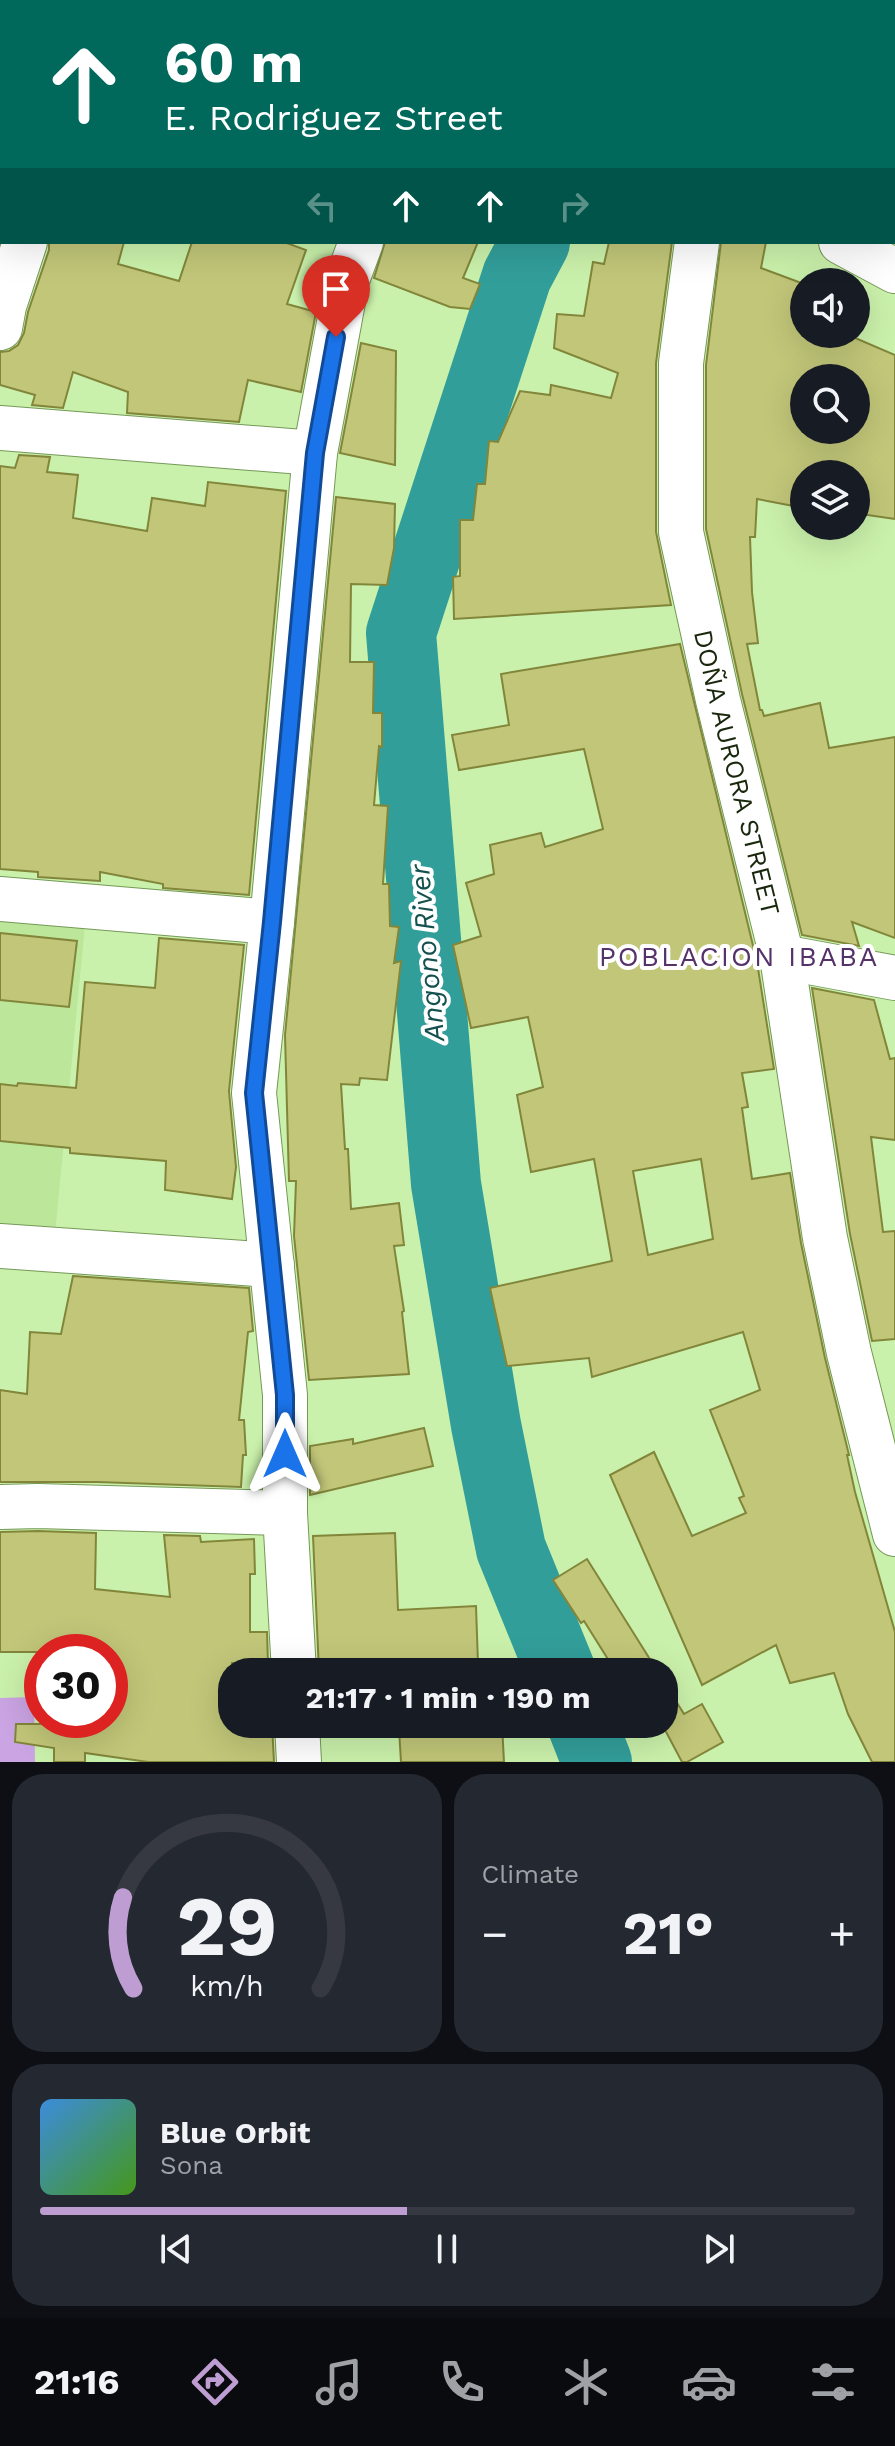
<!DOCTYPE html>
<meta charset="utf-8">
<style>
body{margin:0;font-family:"Work Sans",sans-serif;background:#242831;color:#f1f3f6;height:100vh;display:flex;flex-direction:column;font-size:30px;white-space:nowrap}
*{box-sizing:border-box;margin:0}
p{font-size:26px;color:#9ea1a6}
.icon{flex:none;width:44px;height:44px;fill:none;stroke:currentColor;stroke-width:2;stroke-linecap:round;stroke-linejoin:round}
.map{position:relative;height:1762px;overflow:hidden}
.sheet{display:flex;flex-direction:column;gap:12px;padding:12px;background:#0d0f14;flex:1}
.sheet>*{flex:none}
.banner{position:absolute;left:0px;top:0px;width:896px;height:244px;box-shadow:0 8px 32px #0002;background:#00695c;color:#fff;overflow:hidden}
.controls{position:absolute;left:790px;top:268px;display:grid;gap:16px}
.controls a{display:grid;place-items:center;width:80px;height:80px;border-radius:50%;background:#171b24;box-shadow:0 8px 32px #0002;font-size:40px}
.speed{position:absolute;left:24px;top:1634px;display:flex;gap:16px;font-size:40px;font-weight:700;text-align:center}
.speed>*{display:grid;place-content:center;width:104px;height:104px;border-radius:50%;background:#171b24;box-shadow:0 8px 32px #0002;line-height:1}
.speed .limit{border:12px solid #d22;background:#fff;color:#111}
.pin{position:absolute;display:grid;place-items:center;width:68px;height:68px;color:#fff;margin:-82px -34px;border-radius:50% 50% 50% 0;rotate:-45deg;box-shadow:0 0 8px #0007}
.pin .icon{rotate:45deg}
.me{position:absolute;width:88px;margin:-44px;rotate:0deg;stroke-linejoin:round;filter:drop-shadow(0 0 6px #0008)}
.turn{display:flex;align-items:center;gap:28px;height:168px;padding:0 32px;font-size:36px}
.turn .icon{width:104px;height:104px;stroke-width:2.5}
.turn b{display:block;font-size:56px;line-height:68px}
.lanes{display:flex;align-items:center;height:76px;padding:0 32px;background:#0003;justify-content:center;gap:40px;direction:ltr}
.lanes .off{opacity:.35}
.big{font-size:60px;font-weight:700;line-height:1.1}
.sheet .card{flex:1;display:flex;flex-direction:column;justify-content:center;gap:12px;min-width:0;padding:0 28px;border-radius:32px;background:#242831}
.sheet .dial{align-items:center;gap:0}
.dial svg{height:208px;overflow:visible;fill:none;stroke:#363941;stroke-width:7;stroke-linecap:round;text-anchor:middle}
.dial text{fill:#f1f3f6;stroke:none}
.song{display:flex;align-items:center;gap:24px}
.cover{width:96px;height:96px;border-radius:12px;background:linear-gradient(135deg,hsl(210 70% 55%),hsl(100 70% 35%))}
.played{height:8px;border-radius:4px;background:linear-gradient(90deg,#be9ed2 45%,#363941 45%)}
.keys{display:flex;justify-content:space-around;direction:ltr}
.heat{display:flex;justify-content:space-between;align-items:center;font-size:44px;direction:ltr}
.sheet .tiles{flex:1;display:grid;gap:12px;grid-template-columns:1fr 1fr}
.card:last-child{grid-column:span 2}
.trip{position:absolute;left:218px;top:1658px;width:460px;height:80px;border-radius:32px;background:#171b24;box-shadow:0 8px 32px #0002;font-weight:700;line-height:80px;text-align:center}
.menu{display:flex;height:128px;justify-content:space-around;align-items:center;background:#090b0e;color:#9ea1a6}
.menu .icon{width:56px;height:56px}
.menu .active{color:#be9ed2}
.menu b{font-size:36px;color:#f1f3f6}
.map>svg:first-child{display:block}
.built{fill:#bce69a}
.green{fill:#caa4e3}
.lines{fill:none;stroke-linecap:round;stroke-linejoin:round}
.river{stroke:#329e9a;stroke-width:70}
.building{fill:#c1c679;stroke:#82863a;stroke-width:2;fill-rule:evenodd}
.street-casing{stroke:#759957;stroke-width:46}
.street{stroke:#fff;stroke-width:44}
.route-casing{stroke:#114b97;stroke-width:20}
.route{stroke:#1a73e8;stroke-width:14}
.labels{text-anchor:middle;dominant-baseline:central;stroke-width:8;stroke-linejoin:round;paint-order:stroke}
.street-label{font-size:26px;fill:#19270c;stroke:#fff}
.water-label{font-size:28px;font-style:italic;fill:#13504e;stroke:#fff}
.neighbourhood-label{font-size:28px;letter-spacing:2px;fill:#55326a;stroke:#fff}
</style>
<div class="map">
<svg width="895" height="1762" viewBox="0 0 895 1762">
<rect width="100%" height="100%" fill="#caf1ab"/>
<polygon class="built" points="0,906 86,915 55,1234 0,1229"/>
<polygon class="green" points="34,1697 35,1762 0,1762 0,1698"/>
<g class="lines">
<g class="river">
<polyline points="661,2 662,0"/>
<polyline points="535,242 517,276 401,633 446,1184 486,1425 511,1549 561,1672"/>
<polyline points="582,1724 597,1762"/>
</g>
</g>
<g class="building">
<polygon points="49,242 124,242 118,264 179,281 192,242 284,242 306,250 287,304 316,312 301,392 248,380 239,422 127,413 128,392 73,372 63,408 32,405 35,395 0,385 0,352 9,351 18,345 24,333 28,312 49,250"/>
<polygon points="385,242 478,242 463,278 480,284 470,309 450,307 374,278"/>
<polygon points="609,242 672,242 656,363 656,532 671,605 454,619 453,577 460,576 460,520 473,520 477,484 485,484 489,441 498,442 520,391 550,395 551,385 611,398 618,373 554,348 557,314 584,316 593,262 604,264"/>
<path d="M721 242H766L761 268 804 284V334H846L895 355V519L861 514 860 517 856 516V474H804V508L757 499 755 537H750L752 592 758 643 747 644 760 710H762L764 716 820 703 829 748 895 737V938L852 922 859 946 802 935 742 694 706 529V365ZM804 378H856V430H804Z"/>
<polygon points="361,343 396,351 395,465 340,453"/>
<polygon points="19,455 50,457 47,472 78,475 73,518 147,531 152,498 205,506 208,482 286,491 249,895 163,888 163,884 100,872 100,881 38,877 38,872 0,869 0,466 15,468"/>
<polygon points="336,497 395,504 394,548 387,585 351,584 350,662 374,662 373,713 382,713 382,747 379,746 374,805 388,806 383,884 389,884 390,926 399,927 394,963 401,961 387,1080 360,1078 359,1085 341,1084 345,1149 348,1149 351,1209 399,1203 404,1245 394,1246 404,1311 402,1312 409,1374 309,1380 294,1236 296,1181 289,1181 285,1035"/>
<path d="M680 644 757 962 774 1069 742 1073 748 1107 742 1108 752 1179 790 1173 801 1243 825 1358 849 1455H847L855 1492 895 1632V1762H872L848 1714 834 1673 790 1683 776 1645 702 1685 610 1475 654 1452 692 1536 746 1513 739 1498 744 1496 710 1410 760 1390 743 1332 592 1377 589 1358 507 1366 490 1288 612 1261 594 1159 531 1172 517 1095 543 1087 528 1017 471 1028 453 945 481 936 466 883 494 874 490 845 541 833 545 847 603 829 584 749 459 770 452 735 509 725 501 674ZM701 1159 713 1239 648 1255 633 1171Z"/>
<polygon points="0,933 77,941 69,1007 0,1000"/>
<polygon points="159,938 244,945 229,1091 236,1167 232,1199 165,1190 166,1161 70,1153 70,1148 0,1141 0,1084 17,1086 18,1083 76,1088 85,982 155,988"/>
<polygon points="812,988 874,1000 890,1059 895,1058 895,1140 871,1137 883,1232 895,1231 895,1339 872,1341 850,1234"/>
<polygon points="73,1276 249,1288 253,1331 248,1332 239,1420 244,1420 246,1455 243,1455 241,1487 97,1482 0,1482 0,1390 27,1394 30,1332 61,1334"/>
<polygon points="424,1428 433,1466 310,1495 310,1446 353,1439 353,1444"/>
<polygon points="38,1531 96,1533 95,1589 170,1597 164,1535 200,1536 201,1542 254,1539 255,1574 250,1574 250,1632 267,1632 268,1664 232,1663 232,1724 272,1724 274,1762 148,1762 85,1753 85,1762 54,1762 54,1748 15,1742 16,1724 110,1724 110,1652 0,1652 0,1532"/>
<polygon points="395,1533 398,1610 476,1606 478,1664 500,1663 500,1672 319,1672 313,1536"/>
<polygon points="587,1559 658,1672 616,1672 584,1621 581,1623 553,1580"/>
<polygon points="664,1682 684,1714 702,1704 723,1742 687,1762 682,1762 664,1728 658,1733 652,1724 664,1724"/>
<polygon points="322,1724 502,1724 504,1762 401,1762 399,1729 322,1732"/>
</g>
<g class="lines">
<g class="street-casing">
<g id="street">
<polyline points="102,2 102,0"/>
<polyline points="451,2 452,0"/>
<polyline points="784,2 785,0"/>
<path id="s1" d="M697 242 681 363V532L718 700 782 957 825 1238 849 1353 895 1534"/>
<polyline points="841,242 895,271"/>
<polyline points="0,328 4,306 25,242"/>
<polyline points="0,428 315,453"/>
<polyline points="0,899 272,922"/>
<polyline points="782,957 895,978"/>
<polyline points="0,1246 272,1265"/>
<polyline points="0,1507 38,1506 285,1513"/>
<polyline points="294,1672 285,1513 285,1395 254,1093 272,922 315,453 347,280 361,242"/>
<polyline points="297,1724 299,1762"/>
</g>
</g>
<use href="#street" class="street"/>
</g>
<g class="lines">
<g class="route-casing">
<polyline id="route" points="285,1454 285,1395 254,1093 272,922 315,453 336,337"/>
</g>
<use href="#route" class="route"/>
</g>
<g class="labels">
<g class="street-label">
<text stroke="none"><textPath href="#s1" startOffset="538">DOÑA AURORA STREET</textPath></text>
</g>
<g class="water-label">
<text transform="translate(427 953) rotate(-95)">Angono River</text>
</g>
<g class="neighbourhood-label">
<text x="739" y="956">POBLACION IBABA</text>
</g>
</g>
</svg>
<div class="controls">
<a><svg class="icon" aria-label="sound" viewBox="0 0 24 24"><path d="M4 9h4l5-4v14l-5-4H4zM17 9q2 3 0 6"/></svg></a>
<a><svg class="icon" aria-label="search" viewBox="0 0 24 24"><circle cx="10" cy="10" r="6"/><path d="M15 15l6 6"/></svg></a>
<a><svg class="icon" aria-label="layers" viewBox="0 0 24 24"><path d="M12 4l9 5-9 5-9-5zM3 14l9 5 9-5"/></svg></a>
</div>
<div class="speed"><div class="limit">30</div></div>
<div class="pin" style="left:336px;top:337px;background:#d93025"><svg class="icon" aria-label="arrive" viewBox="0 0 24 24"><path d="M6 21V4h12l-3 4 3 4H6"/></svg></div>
<svg class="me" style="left:285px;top:1454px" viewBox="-20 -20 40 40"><path d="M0-17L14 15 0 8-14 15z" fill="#1a73e8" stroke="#fff" stroke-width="4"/></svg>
<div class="trip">21:17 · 1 min · 190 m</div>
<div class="banner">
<div class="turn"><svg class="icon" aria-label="ahead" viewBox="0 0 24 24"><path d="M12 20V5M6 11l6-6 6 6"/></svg><div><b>60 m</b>E. Rodriguez Street</div></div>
<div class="lanes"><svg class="icon off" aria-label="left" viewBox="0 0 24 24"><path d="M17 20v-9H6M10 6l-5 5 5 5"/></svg><svg class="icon" aria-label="ahead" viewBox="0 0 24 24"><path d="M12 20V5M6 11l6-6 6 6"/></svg><svg class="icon" aria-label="ahead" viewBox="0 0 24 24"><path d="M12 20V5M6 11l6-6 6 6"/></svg><svg class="icon off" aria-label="right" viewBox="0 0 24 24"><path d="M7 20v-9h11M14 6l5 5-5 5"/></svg></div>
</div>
</div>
<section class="sheet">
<div class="tiles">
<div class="card dial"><svg viewBox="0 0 100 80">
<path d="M14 69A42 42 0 1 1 86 69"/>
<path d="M14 69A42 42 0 0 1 10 34" stroke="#be9ed2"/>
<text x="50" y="56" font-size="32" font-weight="700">29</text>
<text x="50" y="72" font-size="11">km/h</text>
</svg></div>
<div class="card"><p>Climate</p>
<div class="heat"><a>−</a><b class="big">21°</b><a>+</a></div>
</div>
<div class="card">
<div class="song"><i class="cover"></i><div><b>Blue Orbit</b><p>Sona</p></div></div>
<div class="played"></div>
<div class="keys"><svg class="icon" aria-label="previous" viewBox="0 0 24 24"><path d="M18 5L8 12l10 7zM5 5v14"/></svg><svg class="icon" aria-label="pause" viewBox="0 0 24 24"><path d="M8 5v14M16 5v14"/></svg><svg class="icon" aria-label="next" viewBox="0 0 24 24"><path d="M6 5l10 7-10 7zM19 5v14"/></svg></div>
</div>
</div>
</section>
<nav class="menu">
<b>21:16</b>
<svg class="icon active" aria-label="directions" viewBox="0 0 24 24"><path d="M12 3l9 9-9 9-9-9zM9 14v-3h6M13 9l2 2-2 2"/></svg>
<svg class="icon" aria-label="music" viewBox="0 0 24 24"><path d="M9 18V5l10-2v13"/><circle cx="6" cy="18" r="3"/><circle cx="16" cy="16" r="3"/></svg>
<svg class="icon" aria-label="phone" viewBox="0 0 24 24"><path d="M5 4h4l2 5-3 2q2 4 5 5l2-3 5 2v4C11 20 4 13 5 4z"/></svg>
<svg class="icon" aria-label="climate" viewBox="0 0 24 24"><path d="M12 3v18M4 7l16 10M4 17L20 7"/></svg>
<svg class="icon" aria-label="car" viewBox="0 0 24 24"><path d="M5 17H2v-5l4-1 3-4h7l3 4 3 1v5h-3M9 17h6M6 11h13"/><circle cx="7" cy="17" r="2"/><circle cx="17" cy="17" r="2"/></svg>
<svg class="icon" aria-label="filters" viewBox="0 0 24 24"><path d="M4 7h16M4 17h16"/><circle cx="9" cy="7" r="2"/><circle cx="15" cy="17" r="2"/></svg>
</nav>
